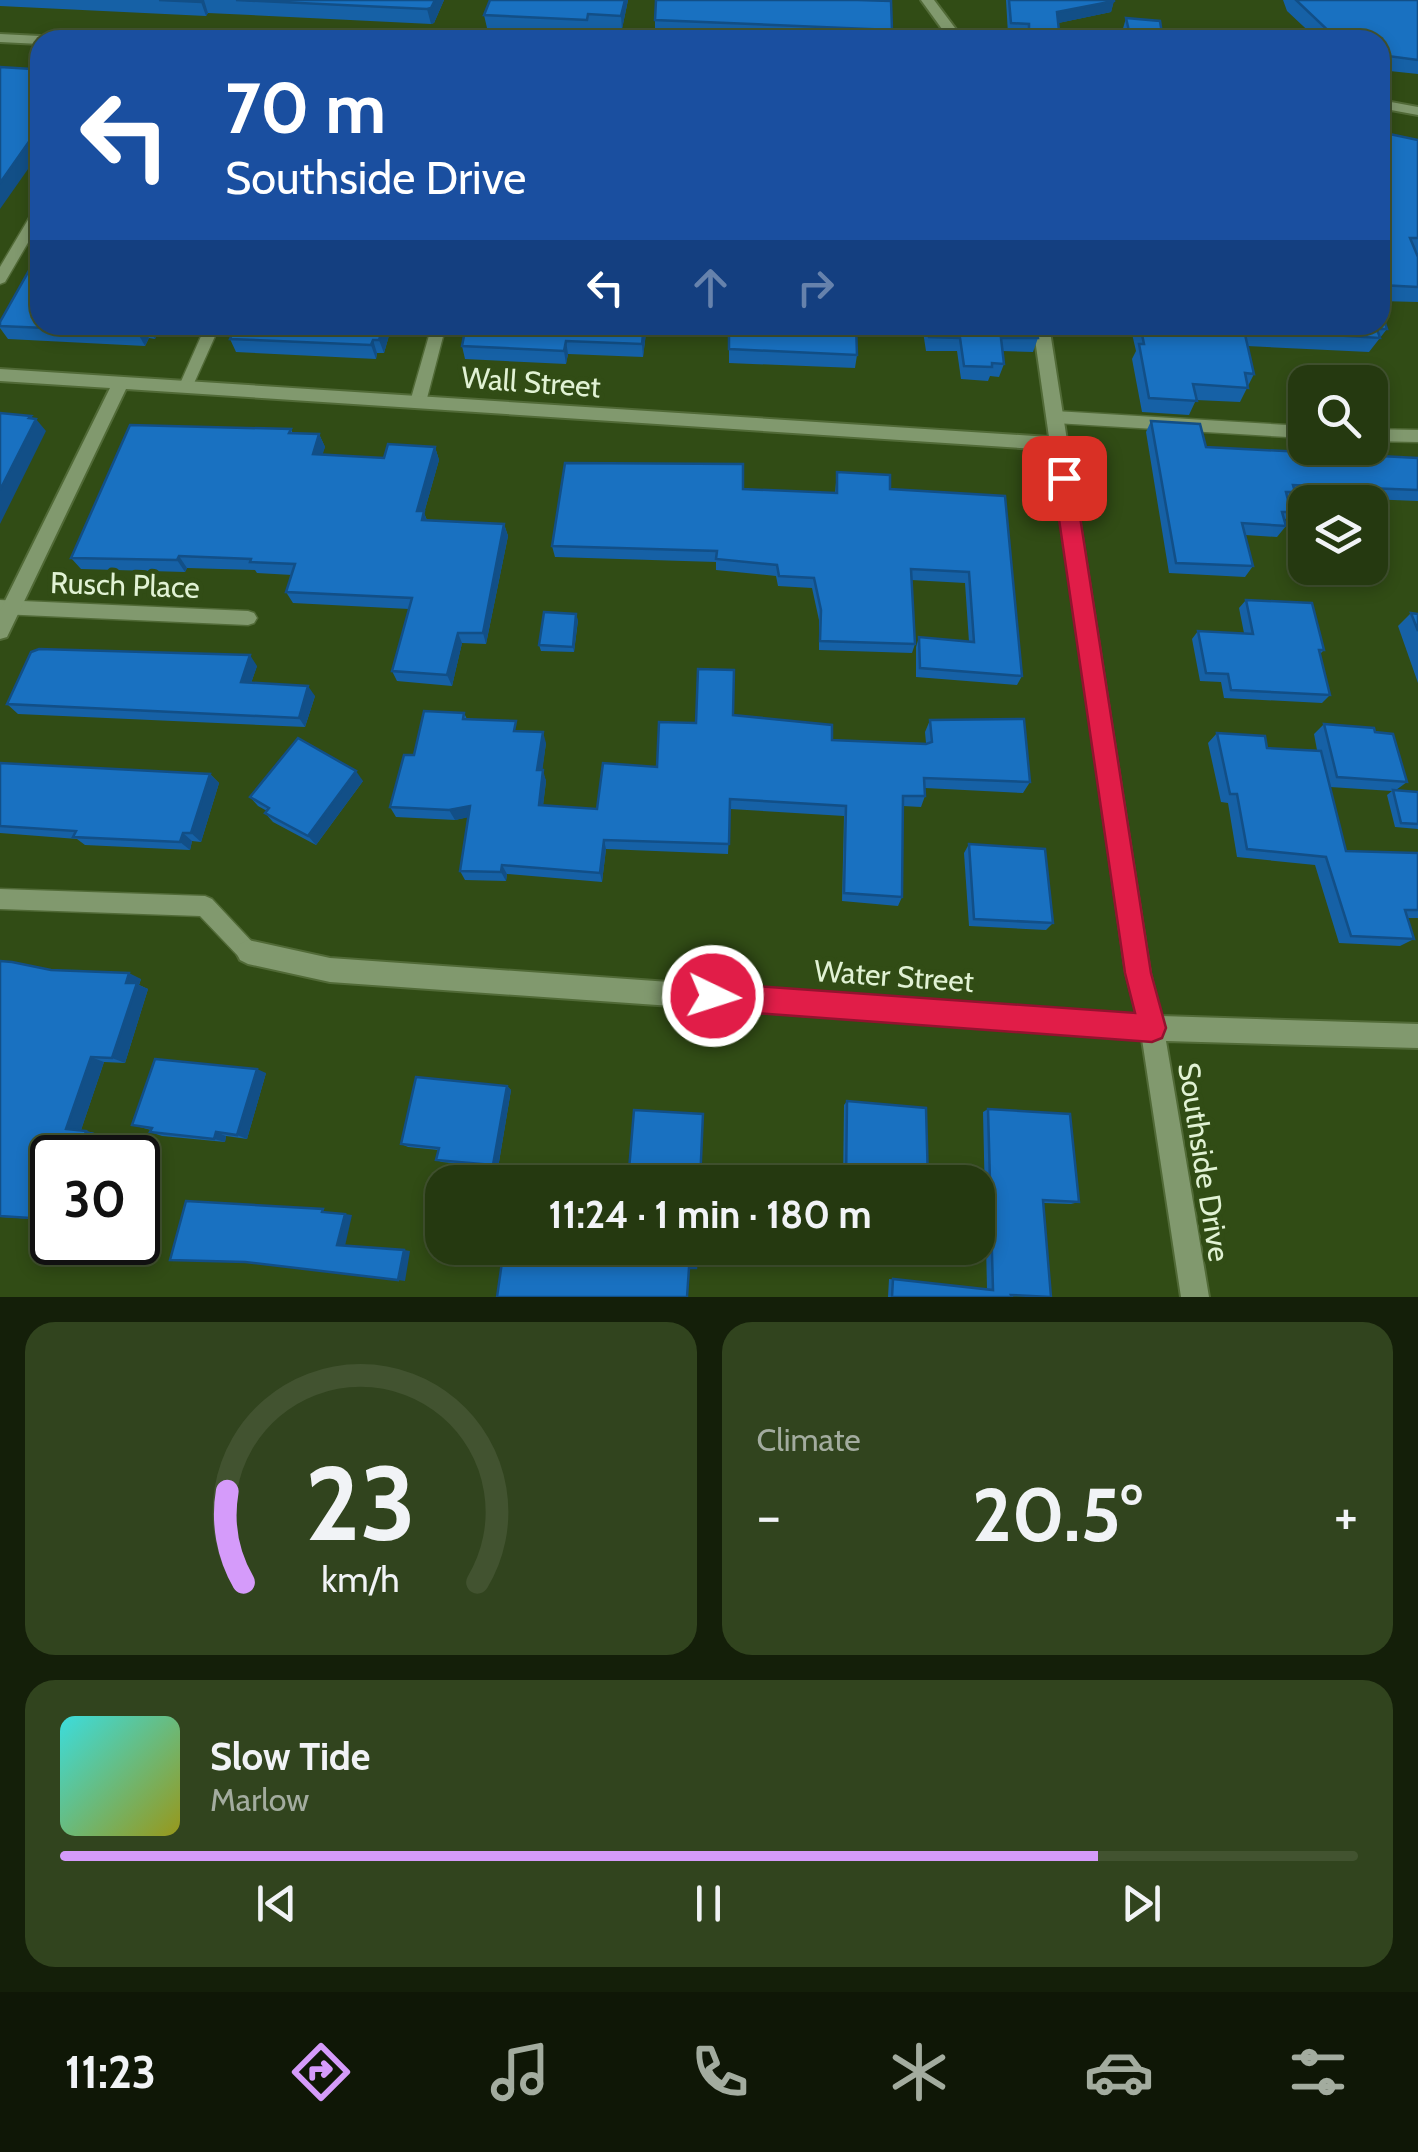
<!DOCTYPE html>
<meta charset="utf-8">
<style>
body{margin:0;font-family:Cabin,sans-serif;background:#31441e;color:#f1f3f6;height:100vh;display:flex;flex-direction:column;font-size:38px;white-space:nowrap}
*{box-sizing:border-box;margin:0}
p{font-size:32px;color:#a3ac9f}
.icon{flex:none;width:55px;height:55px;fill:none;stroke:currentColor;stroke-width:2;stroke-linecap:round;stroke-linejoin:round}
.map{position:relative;height:1297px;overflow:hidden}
.panel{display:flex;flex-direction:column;gap:25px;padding:25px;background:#141f09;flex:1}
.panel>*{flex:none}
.guide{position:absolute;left:30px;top:30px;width:1360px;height:305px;border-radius:30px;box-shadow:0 5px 15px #0003,0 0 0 2px #425330;background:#1a4fa0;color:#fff;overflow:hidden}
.tools{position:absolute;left:1288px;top:365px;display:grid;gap:20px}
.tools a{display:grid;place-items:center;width:100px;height:100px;border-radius:20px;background:#253910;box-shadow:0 5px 15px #0003,0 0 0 2px #425330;font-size:50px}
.speed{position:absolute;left:30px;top:1135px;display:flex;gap:20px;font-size:50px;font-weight:700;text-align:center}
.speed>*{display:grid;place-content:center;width:130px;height:130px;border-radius:50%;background:#253910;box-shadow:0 5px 15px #0003,0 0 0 2px #425330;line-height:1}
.speed .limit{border:5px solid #111;border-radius:15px;background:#fff;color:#111}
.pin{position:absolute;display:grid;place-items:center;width:85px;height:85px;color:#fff;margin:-42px;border-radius:20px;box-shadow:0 5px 15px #0006}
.me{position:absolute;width:110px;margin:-55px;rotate:94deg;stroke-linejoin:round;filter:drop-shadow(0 0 8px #0008)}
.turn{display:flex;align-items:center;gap:35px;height:210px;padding:0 30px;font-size:45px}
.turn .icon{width:130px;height:130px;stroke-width:2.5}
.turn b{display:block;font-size:70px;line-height:85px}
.lanes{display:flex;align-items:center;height:95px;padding:0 30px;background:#0003;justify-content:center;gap:50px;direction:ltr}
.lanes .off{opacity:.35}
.big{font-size:75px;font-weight:800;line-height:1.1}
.panel .card{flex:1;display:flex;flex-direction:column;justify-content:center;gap:15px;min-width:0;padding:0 35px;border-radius:30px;background:#31441e}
.panel .dial{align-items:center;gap:0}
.dial svg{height:260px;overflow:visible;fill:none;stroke:#425330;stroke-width:7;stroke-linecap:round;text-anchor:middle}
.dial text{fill:#f1f3f6;stroke:none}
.song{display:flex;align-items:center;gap:30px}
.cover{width:120px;height:120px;border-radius:15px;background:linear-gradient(135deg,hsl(180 70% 55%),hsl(60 70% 35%))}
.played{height:10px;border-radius:5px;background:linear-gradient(90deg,#d59bfa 80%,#425330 80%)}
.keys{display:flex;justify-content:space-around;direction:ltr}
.heat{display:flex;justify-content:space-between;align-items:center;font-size:55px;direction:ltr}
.panel .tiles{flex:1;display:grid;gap:25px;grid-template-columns:1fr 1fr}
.card:last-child{grid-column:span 2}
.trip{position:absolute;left:425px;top:1165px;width:570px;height:100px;border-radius:30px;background:#253910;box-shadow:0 5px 15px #0003,0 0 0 2px #425330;font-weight:800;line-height:100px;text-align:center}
.tab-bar{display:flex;height:160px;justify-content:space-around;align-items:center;background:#0f1706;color:#a3ac9f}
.tab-bar .icon{width:70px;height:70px}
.tab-bar .active{color:#d59bfa}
.tab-bar b{font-size:45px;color:#f1f3f6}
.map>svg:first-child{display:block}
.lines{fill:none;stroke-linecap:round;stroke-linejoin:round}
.service-casing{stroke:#516a37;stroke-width:3}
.minor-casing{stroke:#516a37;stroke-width:4}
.service{fill:#81996e;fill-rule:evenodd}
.minor{fill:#81996e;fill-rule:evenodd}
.wall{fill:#1661a6}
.shaded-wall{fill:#124f87}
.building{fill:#1971c1;stroke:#124f87;stroke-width:2.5}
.route{fill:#e11d48;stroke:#92132f;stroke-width:2.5}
.labels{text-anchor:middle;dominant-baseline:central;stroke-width:10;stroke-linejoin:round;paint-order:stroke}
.street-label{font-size:30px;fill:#e1f2d4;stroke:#314c15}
</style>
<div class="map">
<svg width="1418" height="1297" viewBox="0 0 1418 1297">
<rect width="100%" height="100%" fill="#314c15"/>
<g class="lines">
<g class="service-casing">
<g id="service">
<polygon points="40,207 40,222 5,282 0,284 0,267 35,208"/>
<polygon points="206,325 220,325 191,390 181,390 179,386"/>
<polygon points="432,325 446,325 426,402 418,408 410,402"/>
<polygon points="1055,411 1305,426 1305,438 1055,423 1047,417"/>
<polygon points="1370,429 1418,430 1418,442 1370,441"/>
<polygon points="0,600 248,611 254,613 257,618 254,623 248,625 0,614"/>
<polygon points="0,889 205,896 212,899 255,945 258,952 255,959 248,962 241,959 200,916 0,909"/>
</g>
</g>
<g class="minor-casing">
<g id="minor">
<polygon points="921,0 934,0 964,40 950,40"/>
<polygon points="0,34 40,36 47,40 40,40 40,44 0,42"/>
<polygon points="1380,100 1418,107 1418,115 1380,108"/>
<polygon points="1033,325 1049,325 1150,973 1161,1016 1418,1024 1418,1048 1166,1041 1209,1297 1181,1297 1142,1039 330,982 248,964 240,960 236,952 240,944 248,940 330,958 1137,1015 1126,973 1051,450 126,389 7,637 0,639 0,611 110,388 0,381 0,369 1049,437"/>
</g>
</g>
<use href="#service" class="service"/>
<use href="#minor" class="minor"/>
</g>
<g class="wall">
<polygon points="0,0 444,0 434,23 431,24 208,13 206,16 0,6"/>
<polygon points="490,0 628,0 622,29 590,28 588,33 487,28 484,15"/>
<polygon points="1006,0 1114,0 1111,12 1058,23 1059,31 1056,40 1026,40 1026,35 1008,34"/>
<polygon points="1283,0 1418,0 1418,74 1380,70 1380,40 1318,40 1287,11"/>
<polygon points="1126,18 1163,40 1123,40 1122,32"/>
<polygon points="655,20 892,30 890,40 798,40 655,33"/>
<polygon points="1380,132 1418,140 1418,254 1417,253 1418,257 1418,302 1380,301"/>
<polygon points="0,322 161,325 155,339 149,338 145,346 8,339 0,328"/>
<polygon points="392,325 384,353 377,353 376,359 236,352 230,339"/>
<polygon points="466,325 647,325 643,357 568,354 566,364 465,359 462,346"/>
<polygon points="729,325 857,355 855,368 729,363"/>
<polygon points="922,325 1036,325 1038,338 1033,352 1002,351 1004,364 999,377 990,376 988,381 961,379 957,351 926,351"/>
<polygon points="1130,325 1380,325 1387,329 1369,352 1247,346 1254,374 1240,402 1196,400 1189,415 1142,412 1132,359 1136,351"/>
<polygon points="1151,421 1206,447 1418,458 1418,501 1292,496 1288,501 1291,512 1284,521 1286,526 1277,537 1245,535 1253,566 1245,577 1169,573 1146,432"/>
<polygon points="291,429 293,434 319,434 325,447 322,454 384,458 435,447 439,460 424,513 427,520 504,524 508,536 486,644 462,643 452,686 397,681 392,671 409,609 293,603 286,592 292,575 257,573 255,570 187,568 185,572 81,569 71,558"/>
<polygon points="837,472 890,489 1005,496 1022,676 1017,685 916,677 916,647 919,637 969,642 965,583 911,580 915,644 912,653 819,650 819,620 812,588 778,586 776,576 716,570 716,562 555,557 552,546 743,489 835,493"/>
<polygon points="1246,600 1324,650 1320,654 1330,695 1322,703 1224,698 1221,682 1200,681 1192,639 1198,631 1244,633 1239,608"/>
<polygon points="1411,613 1418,614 1418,683 1398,626"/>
<polygon points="578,620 574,652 541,651 539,645"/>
<polygon points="257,666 251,683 315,696 305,727 18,714 7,704"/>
<polygon points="464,713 467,719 520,732 546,743 542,770 546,781 543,805 597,809 657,767 696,723 733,715 832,740 926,743 925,732 930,720 1030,782 1023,793 925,788 925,796 921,807 903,806 902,897 898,906 842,901 844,816 730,809 728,854 606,849 602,882 507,874 506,881 465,880 460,871 468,817 455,820 396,817 390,807 414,755"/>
<polygon points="1324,724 1375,732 1407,782 1396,790 1418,792 1418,829 1395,827 1387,795 1392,791 1330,787 1346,851 1418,853 1418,918 1407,918 1414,939 1400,946 1339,943 1315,865 1237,857 1228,803 1221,802 1208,743 1217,733 1267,748 1317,750 1314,734"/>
<polygon points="0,763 210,774 219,783 201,842 192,841 190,850 85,845 77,839 0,833"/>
<polygon points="363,781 316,845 273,822 265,813 267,811 258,806 250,797"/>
<polygon points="969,844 1053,923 1046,930 969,926 964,853"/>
<polygon points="51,970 141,979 139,985 148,989 125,1063 104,1062 81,1130 99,1134 91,1158 52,1158 52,1220 0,1217"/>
<polygon points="266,1073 247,1139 226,1136 225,1142 162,1136 150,1132 151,1130 132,1125"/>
<polygon points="507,1086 511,1090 498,1168 442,1162 436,1160 438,1150 408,1147 401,1144"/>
<polygon points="847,1101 928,1182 843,1182 844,1105"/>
<polygon points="988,1109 1079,1202 1071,1204 1044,1203 1012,1297 888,1297 889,1279 987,1289 983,1112"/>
</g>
<g class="shaded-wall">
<polygon points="202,0 204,0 208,13 206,16 201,2"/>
<polygon points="435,0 444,0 434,23 431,24 427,9"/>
<polygon points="625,0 628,0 622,29 621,16"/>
<polygon points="1114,1 1111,12 1054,24 1057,12"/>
<polygon points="40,126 40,152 0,209 0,183"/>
<polygon points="141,325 149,338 145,346 137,332"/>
<polygon points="147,325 161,325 155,339"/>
<polygon points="384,325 392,325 384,353 379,340"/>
<polygon points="644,325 647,325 643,357 642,344"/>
<polygon points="373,340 377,353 376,359 371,345"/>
<polygon points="566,341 568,354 566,364 564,351"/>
<polygon points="31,416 35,421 36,419 46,431 0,524 0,490"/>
<polygon points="319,434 325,447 319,466 313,454"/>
<polygon points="435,447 439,460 424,513 428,523 426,531 417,511"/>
<polygon points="504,524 508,536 486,644 483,633"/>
<polygon points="179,556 187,568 185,572 177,560"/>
<polygon points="576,614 578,620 574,652 573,647"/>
<polygon points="458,633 462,643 452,686 447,675"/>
<polygon points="250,655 257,666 248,692 241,682"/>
<polygon points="308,686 315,696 305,727 299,718"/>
<polygon points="543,732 546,743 541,781 537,770"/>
<polygon points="543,770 546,781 542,815 539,805"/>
<polygon points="356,771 363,781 316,845 308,836"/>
<polygon points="210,774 219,783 201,842 191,833"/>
<polygon points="470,806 475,816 455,820 449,810"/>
<polygon points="183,833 192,841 190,850 180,842"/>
<polygon points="604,840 606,849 602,882 600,873"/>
<polygon points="502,865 507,874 506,881 501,872"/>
<polygon points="129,973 141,979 139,985 148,989 125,1063 112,1058"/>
<polygon points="91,1057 104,1062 80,1133 66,1129"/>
<polygon points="257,1069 266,1073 247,1139 237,1135"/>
<polygon points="507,1086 511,1090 498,1168 493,1165"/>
<polygon points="86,1131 99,1134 91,1158 77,1158"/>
<polygon points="216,1132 226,1136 225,1142 214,1139"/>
<polygon points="345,1214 352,1215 345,1246 337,1245"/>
<polygon points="404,1250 410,1251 405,1281 398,1280"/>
</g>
<g class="building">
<polygon points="159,0 202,0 201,2"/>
<polygon points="236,0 435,0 431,8 427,9"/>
<polygon points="490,0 625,0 621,16 588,14 587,20 484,15"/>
<polygon points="656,0 858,0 891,1 892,30 655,20"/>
<polygon points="1009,0 1114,0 1114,1 1057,12 1059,31 1029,29 1029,24 1011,23"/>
<polygon points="1296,0 1418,0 1418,60 1380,55 1380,40 1338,40"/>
<polygon points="1126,18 1160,21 1163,40 1131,40"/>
<polygon points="40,66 40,126 0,183 0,67 32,69"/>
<polygon points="1380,132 1418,140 1418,238 1410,238 1418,257 1418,287 1380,285"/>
<polygon points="40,251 40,325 147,325 141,325 137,332 0,326 0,322"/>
<polygon points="1380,308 1387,329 1377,329 1380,338 1244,330 1254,374 1245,373 1248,388 1193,384 1197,401 1149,398 1139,344 1144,344 1140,325 1380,325"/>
<polygon points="236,325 384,325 379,340 373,340 371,345 230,339"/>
<polygon points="466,325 644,325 642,344 566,341 564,351 462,346"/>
<polygon points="729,325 856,325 857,355 729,349"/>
<polygon points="927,325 1036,325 1038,338 1001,338 1004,364 992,363 992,367 964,366 960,338 929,337"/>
<polygon points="0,413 31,416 29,418 36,419 0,490"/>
<polygon points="1151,421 1200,424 1206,447 1418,458 1418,490 1293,485 1295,492 1286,492 1291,512 1282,512 1286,526 1242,523 1253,566 1176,563"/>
<polygon points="130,425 291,429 289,433 319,434 313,454 384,458 388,444 435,447 417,511 424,511 422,520 504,524 483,633 458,633 447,675 392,671 412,598 286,592 295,564 250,562 251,559 179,556 177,560 71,558"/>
<polygon points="565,463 743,464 743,489 837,493 837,472 890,475 890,489 1005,496 1022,676 920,668 919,637 974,642 969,572 911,569 915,644 820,641 821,610 814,578 779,576 777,565 716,559 717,551 552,546"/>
<polygon points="1246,600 1312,603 1324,650 1319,650 1330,695 1231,690 1228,674 1206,673 1198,631 1253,634"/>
<polygon points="544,612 576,614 573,647 539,645"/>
<polygon points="1411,613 1418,614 1418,631"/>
<polygon points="39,649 250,655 241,682 308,686 299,718 7,704 31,652"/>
<polygon points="698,669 734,670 733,715 832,725 832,740 926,744 932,742 930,720 1024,719 1030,782 924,778 925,796 903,796 902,897 844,893 846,806 730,799 729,844 604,840 600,873 502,865 501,872 460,871 470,806 449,810 390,807 404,755 414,755 424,711 464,713 463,719 516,721 514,731 543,732 537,770 543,770 539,805 597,809 603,763 657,767 659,722 696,723"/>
<polygon points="1324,724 1374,728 1375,732 1393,734 1407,782 1337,777"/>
<polygon points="1217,733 1265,736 1267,748 1321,751 1346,851 1418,853 1418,910 1405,910 1414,939 1351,936 1326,857 1247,849 1237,794 1230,794"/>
<polygon points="298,738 356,771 308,836 265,813 269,808 250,797"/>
<polygon points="0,763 210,774 191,833 183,833 180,842 73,837 76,831 0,826"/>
<polygon points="1393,790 1418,792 1418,824 1401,823"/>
<polygon points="969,844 1045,849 1053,923 974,919"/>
<polygon points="0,961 12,962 51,970 129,973 126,983 137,983 112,1058 91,1057 66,1129 86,1131 77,1158 52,1158 52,1216 47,1216 46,1219 0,1216"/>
<polygon points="155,1059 257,1069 237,1135 216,1132 214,1139 150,1132 152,1128 132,1125"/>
<polygon points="416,1077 507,1086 493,1165 436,1160 439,1148 401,1144"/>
<polygon points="847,1101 926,1108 928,1182 846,1182"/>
<polygon points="988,1109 1070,1114 1079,1202 1043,1200 1051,1297 1011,1295 1012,1297 892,1297 893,1279 993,1290"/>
<polygon points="634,1110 703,1114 700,1182 628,1182"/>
<polygon points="186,1201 323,1209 322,1212 345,1214 337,1245 404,1250 398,1280 245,1262 170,1260"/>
<polygon points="504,1248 697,1248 696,1268 689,1268 687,1297 497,1297"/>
</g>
<polygon class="route" points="1064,470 1074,478 1151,973 1166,1028 1162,1038 1152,1042 713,1010 704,1006 700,996 704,987 713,983 1135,1013 1125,973 1053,478"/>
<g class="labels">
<g class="street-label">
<text transform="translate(531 382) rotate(4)">Wall Street</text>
<text transform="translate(125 585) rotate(2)">Rusch Place</text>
<text transform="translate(894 976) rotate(4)">Water Street</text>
<text transform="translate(1204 1162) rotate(81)">Southside Drive</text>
</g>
</g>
</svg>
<div class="tools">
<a><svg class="icon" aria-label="search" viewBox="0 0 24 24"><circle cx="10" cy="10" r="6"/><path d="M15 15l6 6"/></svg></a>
<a><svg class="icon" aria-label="layers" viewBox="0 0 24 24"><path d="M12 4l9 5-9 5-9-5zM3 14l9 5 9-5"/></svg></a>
</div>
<div class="speed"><div class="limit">30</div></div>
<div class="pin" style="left:1064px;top:478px;background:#d93025"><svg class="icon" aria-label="arrive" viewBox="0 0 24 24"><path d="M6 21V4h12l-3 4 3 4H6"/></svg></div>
<svg class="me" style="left:713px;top:996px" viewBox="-20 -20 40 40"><circle r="17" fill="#e11d48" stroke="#fff" stroke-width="3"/><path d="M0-11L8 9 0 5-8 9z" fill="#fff"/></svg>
<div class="trip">11:24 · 1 min · 180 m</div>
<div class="guide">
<div class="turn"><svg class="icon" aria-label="left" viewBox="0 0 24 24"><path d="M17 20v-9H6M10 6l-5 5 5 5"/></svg><div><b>70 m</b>Southside Drive</div></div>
<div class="lanes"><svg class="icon" aria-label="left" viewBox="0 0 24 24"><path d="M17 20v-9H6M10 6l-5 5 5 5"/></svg><svg class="icon off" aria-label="ahead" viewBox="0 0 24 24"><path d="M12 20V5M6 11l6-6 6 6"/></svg><svg class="icon off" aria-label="right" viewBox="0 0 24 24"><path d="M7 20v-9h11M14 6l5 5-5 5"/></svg></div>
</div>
</div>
<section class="panel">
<div class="tiles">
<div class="card dial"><svg viewBox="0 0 100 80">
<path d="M14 69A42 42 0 1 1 86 69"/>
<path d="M14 69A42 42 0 0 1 9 41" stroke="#d59bfa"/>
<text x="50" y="56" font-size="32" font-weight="700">23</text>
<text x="50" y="72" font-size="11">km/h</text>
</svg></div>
<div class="card"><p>Climate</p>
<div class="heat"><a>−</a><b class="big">20.5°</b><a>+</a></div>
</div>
<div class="card">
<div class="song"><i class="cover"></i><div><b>Slow Tide</b><p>Marlow</p></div></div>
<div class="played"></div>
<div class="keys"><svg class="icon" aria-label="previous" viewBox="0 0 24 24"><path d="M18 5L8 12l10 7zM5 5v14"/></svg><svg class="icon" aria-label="pause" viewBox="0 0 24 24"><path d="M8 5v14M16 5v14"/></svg><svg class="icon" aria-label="next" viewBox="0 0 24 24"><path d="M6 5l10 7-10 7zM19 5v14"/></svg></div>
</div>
</div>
</section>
<nav class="tab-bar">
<b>11:23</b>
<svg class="icon active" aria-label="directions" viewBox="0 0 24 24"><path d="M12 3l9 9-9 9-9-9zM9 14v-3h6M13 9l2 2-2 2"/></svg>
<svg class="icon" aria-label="music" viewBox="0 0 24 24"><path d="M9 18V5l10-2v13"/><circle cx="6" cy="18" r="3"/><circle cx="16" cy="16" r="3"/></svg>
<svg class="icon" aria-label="phone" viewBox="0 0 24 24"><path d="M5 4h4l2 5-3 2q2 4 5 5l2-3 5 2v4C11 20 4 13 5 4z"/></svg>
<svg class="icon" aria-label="climate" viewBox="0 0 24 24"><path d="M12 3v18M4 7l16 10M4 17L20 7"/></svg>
<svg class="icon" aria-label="car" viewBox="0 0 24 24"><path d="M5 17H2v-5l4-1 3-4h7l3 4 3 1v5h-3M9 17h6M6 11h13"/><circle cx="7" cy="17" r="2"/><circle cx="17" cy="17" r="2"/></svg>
<svg class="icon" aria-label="filters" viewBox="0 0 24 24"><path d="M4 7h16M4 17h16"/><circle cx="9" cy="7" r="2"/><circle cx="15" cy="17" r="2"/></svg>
</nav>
